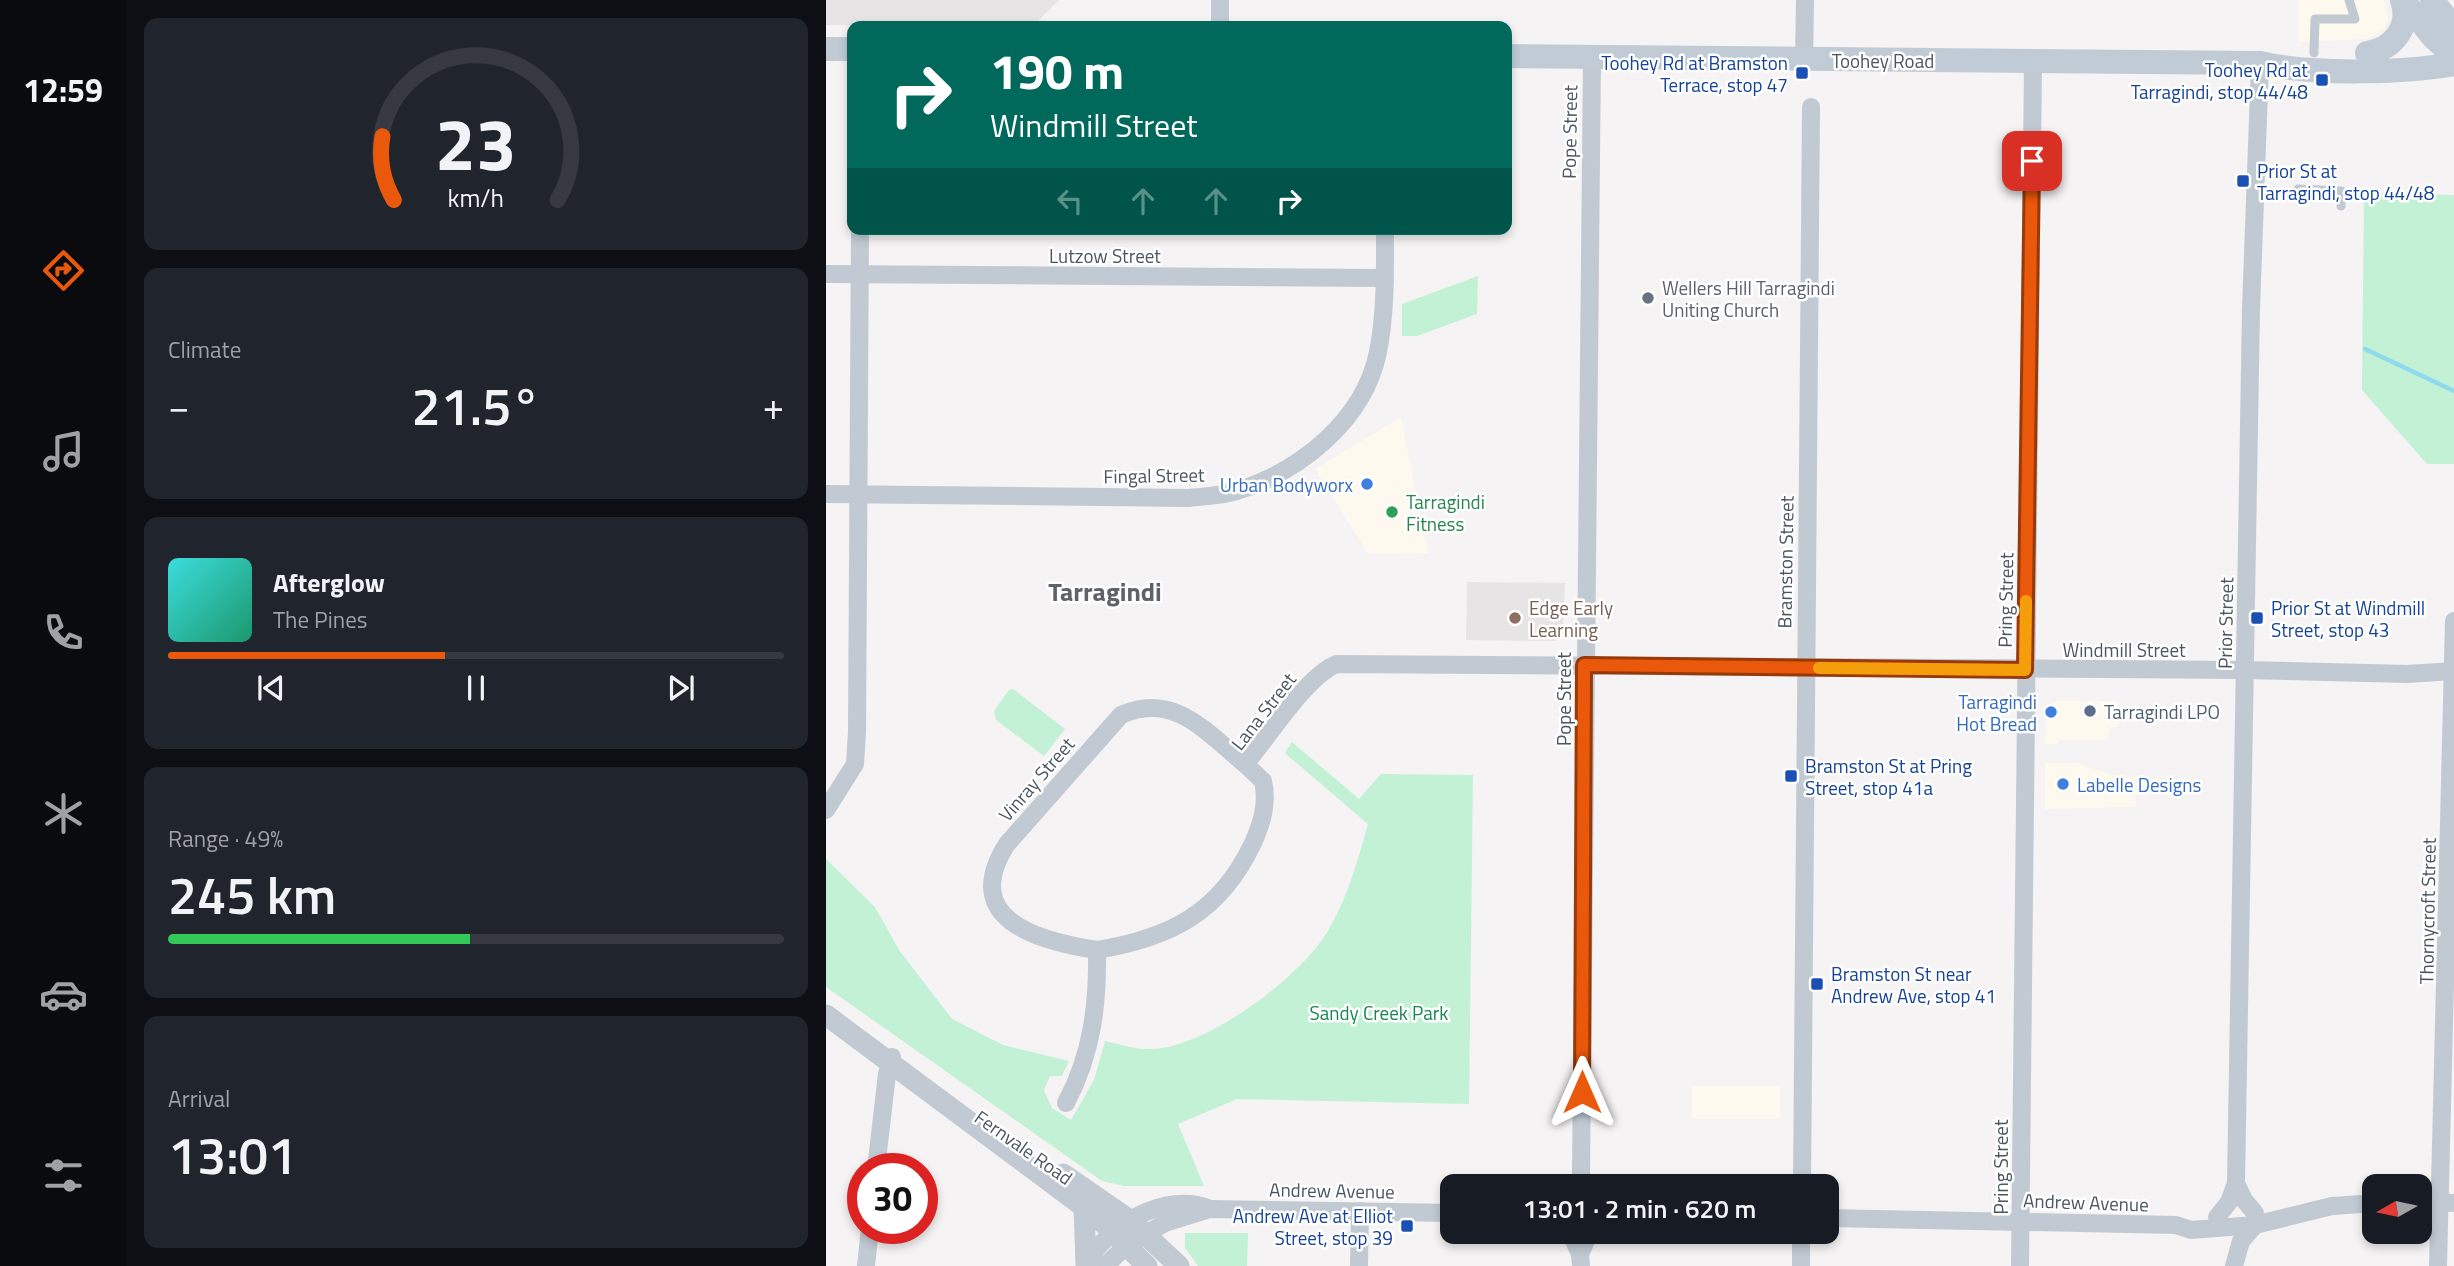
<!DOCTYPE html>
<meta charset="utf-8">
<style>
body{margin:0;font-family:"Titillium Web",sans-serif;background:#20242c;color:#f1f3f6;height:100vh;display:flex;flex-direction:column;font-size:26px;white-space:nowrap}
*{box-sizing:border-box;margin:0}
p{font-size:23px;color:#9ea1a6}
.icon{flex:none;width:38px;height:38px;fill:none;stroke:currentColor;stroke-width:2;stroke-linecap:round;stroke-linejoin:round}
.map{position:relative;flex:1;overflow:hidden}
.details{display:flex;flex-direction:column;gap:18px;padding:18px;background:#0d0f14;width:700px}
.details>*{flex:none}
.top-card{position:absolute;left:21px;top:21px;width:665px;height:214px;border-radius:14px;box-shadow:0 4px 10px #0003;background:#00695c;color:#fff;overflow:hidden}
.needle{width:46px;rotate:261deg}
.tools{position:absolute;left:1536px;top:1174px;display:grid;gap:14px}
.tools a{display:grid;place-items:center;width:70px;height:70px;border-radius:14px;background:#171b24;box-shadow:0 4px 10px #0003;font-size:35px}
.speed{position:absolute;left:21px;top:1153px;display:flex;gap:14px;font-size:35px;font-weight:700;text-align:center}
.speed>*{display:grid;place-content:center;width:91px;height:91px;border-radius:50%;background:#171b24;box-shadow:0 4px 10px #0003;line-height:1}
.speed .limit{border:10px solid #d22;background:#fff;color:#111}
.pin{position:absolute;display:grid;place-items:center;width:60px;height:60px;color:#fff;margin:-30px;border-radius:14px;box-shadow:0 4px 10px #0006}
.me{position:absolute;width:77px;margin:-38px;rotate:0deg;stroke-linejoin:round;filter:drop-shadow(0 0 5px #0008)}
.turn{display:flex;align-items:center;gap:24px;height:147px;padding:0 28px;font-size:32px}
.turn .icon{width:91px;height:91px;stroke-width:2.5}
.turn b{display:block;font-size:49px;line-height:60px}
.lanes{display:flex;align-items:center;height:66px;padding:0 28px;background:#0003;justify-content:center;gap:35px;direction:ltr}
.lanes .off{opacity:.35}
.big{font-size:52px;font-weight:600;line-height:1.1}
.details .widget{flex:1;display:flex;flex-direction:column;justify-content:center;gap:10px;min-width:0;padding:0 24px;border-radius:14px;background:#20242c}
.details .dial{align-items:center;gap:0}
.dial svg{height:182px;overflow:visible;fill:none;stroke:#363941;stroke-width:7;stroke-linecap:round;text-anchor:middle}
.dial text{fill:#f1f3f6;stroke:none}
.song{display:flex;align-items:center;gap:21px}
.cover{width:84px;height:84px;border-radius:10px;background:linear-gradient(135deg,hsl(180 70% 55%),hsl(160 70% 35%))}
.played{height:7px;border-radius:4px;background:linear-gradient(90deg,#ea580c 45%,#363941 45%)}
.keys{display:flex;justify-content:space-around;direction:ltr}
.heat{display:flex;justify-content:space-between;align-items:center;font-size:38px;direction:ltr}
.charge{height:10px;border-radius:5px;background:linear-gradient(90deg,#34c759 49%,#363941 0)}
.trip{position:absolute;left:614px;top:1174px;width:399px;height:70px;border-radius:14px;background:#171b24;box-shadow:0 4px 10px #0003;font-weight:600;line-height:70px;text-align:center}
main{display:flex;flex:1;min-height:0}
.menu{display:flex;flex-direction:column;width:126px;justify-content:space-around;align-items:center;background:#090b0e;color:#9ea1a6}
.menu .icon{width:49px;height:49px}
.menu .current{color:#ea580c}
.menu b{font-size:32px;color:#f1f3f6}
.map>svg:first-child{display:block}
.commercial{fill:#fdf9ef}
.education{fill:#e6e4e5}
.green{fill:#c3f1d5}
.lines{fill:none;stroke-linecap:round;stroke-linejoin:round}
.stream{stroke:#90daee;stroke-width:4.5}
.service{stroke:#c1cad2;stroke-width:9}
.minor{stroke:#c1cad2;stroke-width:18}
.tertiary{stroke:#c1cad2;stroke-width:21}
.secondary{stroke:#c1cbd6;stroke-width:24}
.route-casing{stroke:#983908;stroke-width:18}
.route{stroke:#ea580c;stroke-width:12}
.slow{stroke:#f59e0b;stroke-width:12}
.transit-dot{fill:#1a4fb4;stroke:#fff;stroke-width:2.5}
.worship-dot{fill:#6b7280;stroke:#fff;stroke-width:2.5}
.shop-dot{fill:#3f7fe0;stroke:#fff;stroke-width:2.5}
.leisure-dot{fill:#2e9e5b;stroke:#fff;stroke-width:2.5}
.education-dot{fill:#8d6e63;stroke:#fff;stroke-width:2.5}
.service-dot{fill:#5c6f8a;stroke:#fff;stroke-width:2.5}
.labels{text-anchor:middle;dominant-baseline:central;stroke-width:5;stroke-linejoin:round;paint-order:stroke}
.street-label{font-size:19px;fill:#4a5661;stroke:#fff}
.transit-label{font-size:19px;fill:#164399;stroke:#fff;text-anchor:start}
.worship-label{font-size:19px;fill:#5b616d;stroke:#fff;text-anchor:start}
.shop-label{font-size:19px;fill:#366cbe;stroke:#fff;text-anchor:end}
.leisure-label{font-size:19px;fill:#27864d;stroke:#fff;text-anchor:start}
.education-label{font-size:19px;fill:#785e54;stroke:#fff;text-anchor:start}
.service-label{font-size:19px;fill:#4e5e75;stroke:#fff;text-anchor:start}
.park-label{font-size:19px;fill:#17864f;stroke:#fff}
.district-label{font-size:26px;font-weight:bold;fill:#5f6368;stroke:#fff}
</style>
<main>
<nav class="menu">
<b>12:59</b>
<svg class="icon current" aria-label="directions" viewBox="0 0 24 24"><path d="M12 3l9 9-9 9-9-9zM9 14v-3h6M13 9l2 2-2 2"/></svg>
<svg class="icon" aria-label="music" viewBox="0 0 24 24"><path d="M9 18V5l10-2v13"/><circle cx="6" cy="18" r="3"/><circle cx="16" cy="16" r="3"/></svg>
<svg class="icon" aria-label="phone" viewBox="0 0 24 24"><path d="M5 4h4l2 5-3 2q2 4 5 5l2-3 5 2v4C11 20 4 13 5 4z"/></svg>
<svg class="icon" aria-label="climate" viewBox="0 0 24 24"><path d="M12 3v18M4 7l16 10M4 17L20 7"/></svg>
<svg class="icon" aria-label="car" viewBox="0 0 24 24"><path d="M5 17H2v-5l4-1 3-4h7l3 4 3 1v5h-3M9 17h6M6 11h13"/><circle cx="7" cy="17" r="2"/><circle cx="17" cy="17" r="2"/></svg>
<svg class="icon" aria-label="filters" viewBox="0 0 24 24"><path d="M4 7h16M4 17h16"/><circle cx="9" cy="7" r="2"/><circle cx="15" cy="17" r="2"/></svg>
</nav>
<section class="details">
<div class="widget dial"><svg viewBox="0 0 100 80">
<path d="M14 69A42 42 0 1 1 86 69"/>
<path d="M14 69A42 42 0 0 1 9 41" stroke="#ea580c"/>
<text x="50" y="56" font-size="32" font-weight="700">23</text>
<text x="50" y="72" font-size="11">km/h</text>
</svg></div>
<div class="widget"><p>Climate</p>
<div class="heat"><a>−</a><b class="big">21.5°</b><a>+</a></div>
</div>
<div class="widget">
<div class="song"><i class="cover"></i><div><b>Afterglow</b><p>The Pines</p></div></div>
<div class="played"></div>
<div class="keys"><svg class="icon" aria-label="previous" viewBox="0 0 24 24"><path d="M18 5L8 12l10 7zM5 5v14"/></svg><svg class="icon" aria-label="pause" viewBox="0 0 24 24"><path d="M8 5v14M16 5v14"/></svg><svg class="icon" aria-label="next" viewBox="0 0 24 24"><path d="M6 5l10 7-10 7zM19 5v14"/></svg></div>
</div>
<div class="widget"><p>Range · 49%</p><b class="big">245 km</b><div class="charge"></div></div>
<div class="widget"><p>Arrival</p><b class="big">13:01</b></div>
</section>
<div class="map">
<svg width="1628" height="1266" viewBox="0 0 1628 1266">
<rect width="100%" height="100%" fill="#f5f3f3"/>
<g class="commercial">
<polygon points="1472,0 1558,0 1562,19 1559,27 1543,39 1472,42"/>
<polygon points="575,417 602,553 542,554 489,469"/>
<polygon points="1231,701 1293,701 1293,727 1284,728 1280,740 1233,740 1231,744 1219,744 1221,707"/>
<polygon points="1219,763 1251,763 1293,777 1309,777 1310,807 1219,809"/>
<rect x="866" y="1086" width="88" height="33"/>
</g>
<g class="education">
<polygon points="0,0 233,0 207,26 0,25"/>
<polygon points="641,582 739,583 737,631 729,641 640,640"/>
</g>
<g class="green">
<polygon points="1538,193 1628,195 1628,464 1601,464 1536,390"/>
<polygon points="652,276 651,314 591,336 576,336 576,304"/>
<polygon points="187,689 239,729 218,756 170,720 168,711 183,690"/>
<path d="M466 742 533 799 555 774 647 775 643 1104 411 1099 352 1124 378 1186H298L276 1181 0 987V859L49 907 73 950 126 1019 177 1045 243 1061 236 1076H224L218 1090 226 1108 245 1120 268 1080 279 1041C292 1044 307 1049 321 1049 376 1052 477 976 503 929 522 897 532 859 542 824L459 753Z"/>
<polygon points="359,1233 422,1233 421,1266 372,1266 359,1248"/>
</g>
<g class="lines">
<polyline class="stream" points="1539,349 1628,391"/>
<g class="service">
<polyline points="1488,53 1489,19 1529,19 1523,0"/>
<polyline points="1472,189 1515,191 1515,206"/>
</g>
<g class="minor">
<polyline points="394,26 394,0"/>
<polyline points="978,60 979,0"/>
<polyline points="0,274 559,278"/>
<path d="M0 494 363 498C379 496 396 496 411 491 474 471 538 421 552 352 560 311 559 270 559 229"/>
<polyline points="0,810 29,764 31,732 34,229"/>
<path d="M271 950C211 941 133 919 181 844L295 715C348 691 381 733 419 764"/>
<path d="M240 1103C266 1054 272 1005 271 950 344 938 394 913 427 843 436 823 442 803 437 781L419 764C442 738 481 675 511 664L1419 670 1581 674 1628 671"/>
<polyline points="50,1169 61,1074 66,1057"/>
<polyline points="1410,1183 1418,1200 1429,1213"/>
<polyline points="760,1186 755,1174 766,57"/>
<polyline points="976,1186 985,107"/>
<polyline points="1594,1202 1628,1203"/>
<polyline points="1391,1217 1403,1202 1410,1183 1425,309 1434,63"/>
<polyline points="1001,1218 1350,1225 1365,1230 1429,1225 1506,1206 1549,1203"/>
<polyline points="744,1232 754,1254 755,1266"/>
<polyline points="754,1254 764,1232"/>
<polyline points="40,1266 44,1228"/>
<path d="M259 1266C280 1226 340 1190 384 1209"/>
<polyline points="279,1266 301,1245 339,1223 384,1209 626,1213"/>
<polyline points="533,1266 534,1211"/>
<polyline points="975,1266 975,1232"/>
<polyline points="1194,1266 1207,61"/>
<polyline points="1408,1266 1415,1241 1429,1225"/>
<polyline points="1612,1266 1628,621"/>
</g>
<g class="tertiary">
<polyline points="0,1015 270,1216 321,1266"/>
<polyline points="237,1174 305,1221 353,1266"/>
<polyline points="258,1207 260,1265"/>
</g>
<g class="secondary">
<polyline points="1577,0 1607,37 1628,56"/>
<polyline points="1606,0 1628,28"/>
<polyline points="0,49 26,49"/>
<path d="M1541 53C1568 49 1585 26 1576 0"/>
<path d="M681 56 1434 63C1484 75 1577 73 1628 64"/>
</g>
</g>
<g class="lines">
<g class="route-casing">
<polyline id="route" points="756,1092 758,665 1199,670 1206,161"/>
</g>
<use href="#route" class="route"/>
<polyline class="slow" points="993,668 1199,670 1200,601"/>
</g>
<g class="transit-dot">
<rect x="969" y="66" width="14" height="14" rx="3.5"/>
<rect x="1489" y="73" width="14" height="14" rx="3.5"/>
<rect x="1410" y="174" width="14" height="14" rx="3.5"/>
<rect x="1424" y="611" width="14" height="14" rx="3.5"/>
<rect x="958" y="769" width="14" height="14" rx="3.5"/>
<rect x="984" y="977" width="14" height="14" rx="3.5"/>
<rect x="574" y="1219" width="14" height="14" rx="3.5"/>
</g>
<circle class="worship-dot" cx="822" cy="298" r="7"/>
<g class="shop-dot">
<circle cx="541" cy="484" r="7"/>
<circle cx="1225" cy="712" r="7"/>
<circle cx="1237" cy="784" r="7"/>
</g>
<circle class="leisure-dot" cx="566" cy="512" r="7"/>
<circle class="education-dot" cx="689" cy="618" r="7"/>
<circle class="service-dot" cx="1264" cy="711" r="7"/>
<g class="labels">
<g class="street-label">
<text x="1057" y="60">Toohey Road</text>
<text transform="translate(743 132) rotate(-89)">Pope Street</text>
<text x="279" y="255">Lutzow Street</text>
<text transform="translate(328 475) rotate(-1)">Fingal Street</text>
<text transform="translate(959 562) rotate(-89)">Bramston Street</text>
<text transform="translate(1179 600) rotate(-89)">Pring Street</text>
<text transform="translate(1399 623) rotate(-89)">Prior Street</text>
<text x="1298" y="649">Windmill Street</text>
<text transform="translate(737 699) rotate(-90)">Pope Street</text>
<text transform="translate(437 711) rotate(-52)">Lana Street</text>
<text transform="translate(210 779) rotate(-49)">Vinray Street</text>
<text transform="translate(1601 911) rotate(-89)">Thornycroft Street</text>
<text transform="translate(198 1147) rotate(35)">Fernvale Road</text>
<text transform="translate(1174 1167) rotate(-90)">Pring Street</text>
<text transform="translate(506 1190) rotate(1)">Andrew Avenue</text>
<text transform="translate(1260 1202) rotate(2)">Andrew Avenue</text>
</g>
<g class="transit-label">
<text x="962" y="62" text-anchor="end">Toohey Rd at Bramston<tspan x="962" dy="22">Terrace, stop 47</tspan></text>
<text x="1482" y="69" text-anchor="end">Toohey Rd at<tspan x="1482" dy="22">Tarragindi, stop 44/48</tspan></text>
<text x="1431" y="170">Prior St at<tspan x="1431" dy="22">Tarragindi, stop 44/48</tspan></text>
<text x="1445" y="607">Prior St at Windmill<tspan x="1445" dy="22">Street, stop 43</tspan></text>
<text x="979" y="765">Bramston St at Pring<tspan x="979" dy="22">Street, stop 41a</tspan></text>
<text x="1005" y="973">Bramston St near<tspan x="1005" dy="22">Andrew Ave, stop 41</tspan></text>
<text x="567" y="1215" text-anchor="end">Andrew Ave at Elliot<tspan x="567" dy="22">Street, stop 39</tspan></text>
</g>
<g class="worship-label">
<text x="836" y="287">Wellers Hill Tarragindi<tspan x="836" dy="22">Uniting Church</tspan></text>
</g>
<g class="shop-label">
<text x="527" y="484">Urban Bodyworx</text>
<text x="1211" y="701">Tarragindi<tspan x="1211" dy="22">Hot Bread</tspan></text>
<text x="1251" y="784" text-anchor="start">Labelle Designs</text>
</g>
<g class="leisure-label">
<text x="580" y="501">Tarragindi<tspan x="580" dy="22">Fitness</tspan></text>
</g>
<g class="education-label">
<text x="703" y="607">Edge Early<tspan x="703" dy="22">Learning</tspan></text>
</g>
<g class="service-label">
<text x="1278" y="711">Tarragindi LPO</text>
</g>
<g class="park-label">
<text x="553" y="1012">Sandy Creek Park</text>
</g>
<g class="district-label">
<text x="279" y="591">Tarragindi</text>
</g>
</g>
</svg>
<div class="tools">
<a><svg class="needle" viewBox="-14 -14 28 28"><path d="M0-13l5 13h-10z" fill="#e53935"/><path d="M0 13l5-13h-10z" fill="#9ea1a6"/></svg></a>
</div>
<div class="speed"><div class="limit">30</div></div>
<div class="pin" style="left:1206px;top:161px;background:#d93025"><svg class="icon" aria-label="arrive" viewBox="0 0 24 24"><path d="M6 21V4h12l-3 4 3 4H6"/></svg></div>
<svg class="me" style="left:756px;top:1092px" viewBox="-20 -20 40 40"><path d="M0-17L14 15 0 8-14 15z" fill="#ea580c" stroke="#fff" stroke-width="4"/></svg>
<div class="trip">13:01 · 2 min · 620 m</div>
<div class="top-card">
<div class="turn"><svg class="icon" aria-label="right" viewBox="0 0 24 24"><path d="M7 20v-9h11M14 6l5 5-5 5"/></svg><div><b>190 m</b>Windmill Street</div></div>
<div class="lanes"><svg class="icon off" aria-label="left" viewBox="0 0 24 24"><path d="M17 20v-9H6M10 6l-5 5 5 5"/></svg><svg class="icon off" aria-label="ahead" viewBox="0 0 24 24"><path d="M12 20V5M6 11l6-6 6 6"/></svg><svg class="icon off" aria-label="ahead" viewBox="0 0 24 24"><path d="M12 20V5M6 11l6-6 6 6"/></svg><svg class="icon" aria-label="right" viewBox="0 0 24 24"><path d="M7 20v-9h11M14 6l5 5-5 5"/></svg></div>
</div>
</div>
</main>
